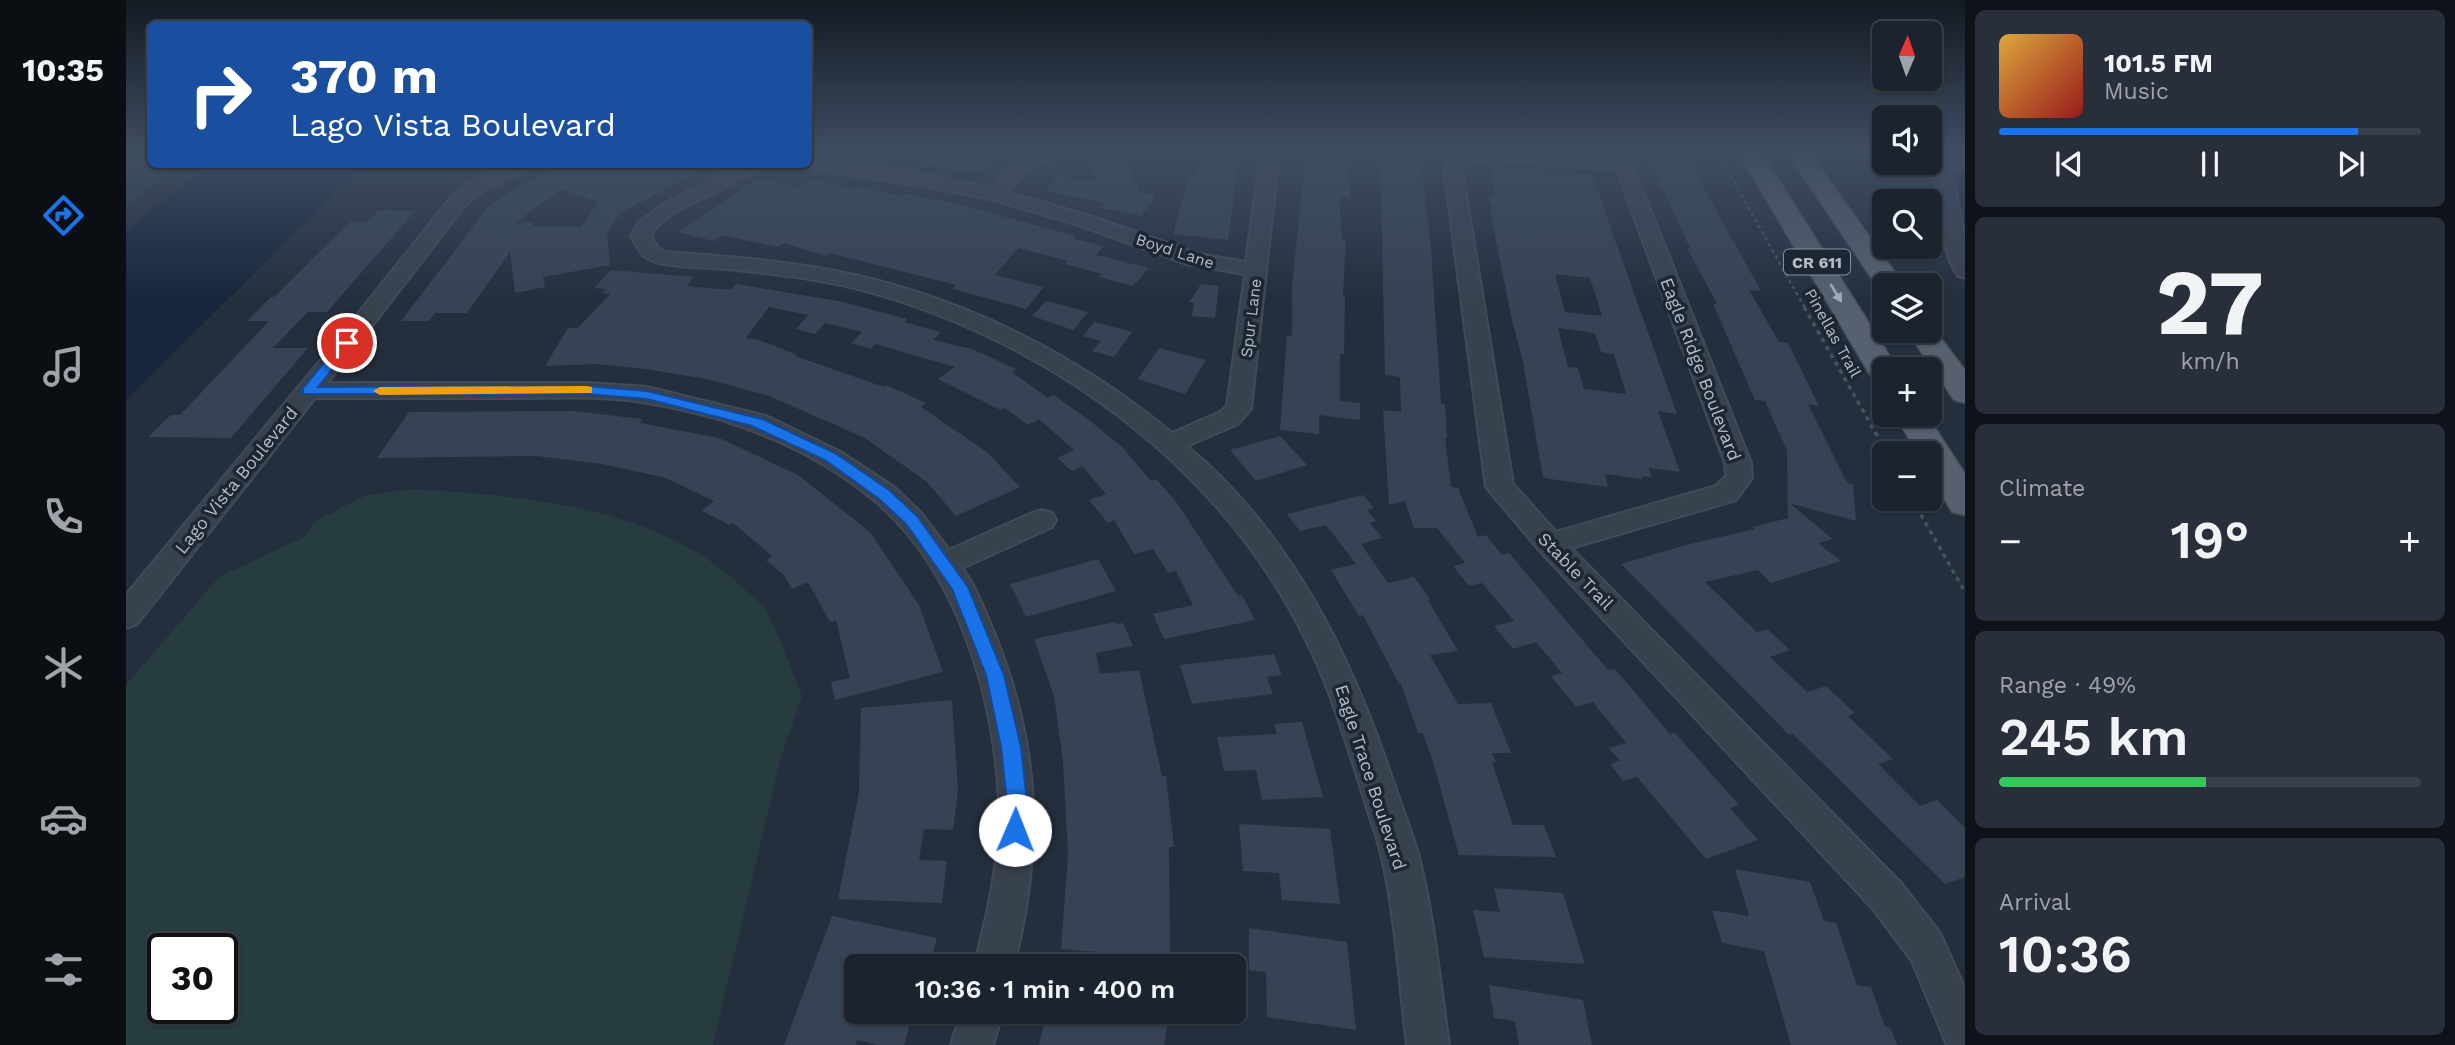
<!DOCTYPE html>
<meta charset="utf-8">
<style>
body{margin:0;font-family:"Work Sans",sans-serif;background:#282f3a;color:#f1f3f6;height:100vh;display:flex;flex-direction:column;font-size:26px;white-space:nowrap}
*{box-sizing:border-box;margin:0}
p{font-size:23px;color:#a0a4aa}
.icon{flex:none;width:38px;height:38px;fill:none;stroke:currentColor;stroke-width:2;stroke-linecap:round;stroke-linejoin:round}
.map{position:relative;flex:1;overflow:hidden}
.details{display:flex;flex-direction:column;gap:10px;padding:10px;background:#0f1319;width:490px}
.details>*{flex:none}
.top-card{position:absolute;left:21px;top:21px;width:665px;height:147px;border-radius:10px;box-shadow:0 2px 5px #0004,0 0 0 2px #39404a;background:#1a4fa0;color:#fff;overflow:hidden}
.needle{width:46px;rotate:2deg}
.fabs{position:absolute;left:1746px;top:21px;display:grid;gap:14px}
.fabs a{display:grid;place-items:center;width:70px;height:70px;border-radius:10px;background:#1b232e;box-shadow:0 2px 5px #0004,0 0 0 2px #39404a;font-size:35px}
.speed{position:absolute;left:21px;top:933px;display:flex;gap:14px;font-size:35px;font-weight:700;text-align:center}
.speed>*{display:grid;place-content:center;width:91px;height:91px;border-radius:50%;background:#1b232e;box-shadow:0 2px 5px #0004,0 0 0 2px #39404a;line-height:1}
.speed .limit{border:4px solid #111;border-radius:10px;background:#fff;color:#111}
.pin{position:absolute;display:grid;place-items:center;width:60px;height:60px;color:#fff;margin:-30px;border:4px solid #fff;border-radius:50%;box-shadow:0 2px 7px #0007}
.me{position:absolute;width:77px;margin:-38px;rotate:1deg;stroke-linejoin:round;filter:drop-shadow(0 0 5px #0008)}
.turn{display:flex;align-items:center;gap:24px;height:147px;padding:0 28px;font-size:32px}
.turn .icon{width:91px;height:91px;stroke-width:2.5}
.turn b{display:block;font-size:49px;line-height:60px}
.big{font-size:52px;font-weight:600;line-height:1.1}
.details .card{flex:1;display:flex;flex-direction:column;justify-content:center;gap:10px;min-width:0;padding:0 24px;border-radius:10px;background:#282f3a}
.details .dial{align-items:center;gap:0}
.dial b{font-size:91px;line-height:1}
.song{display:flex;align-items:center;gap:21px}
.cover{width:84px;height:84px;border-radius:10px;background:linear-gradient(135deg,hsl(40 70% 55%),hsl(0 70% 35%))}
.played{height:7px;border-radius:4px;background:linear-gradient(90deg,#1a73e8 85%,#39404a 85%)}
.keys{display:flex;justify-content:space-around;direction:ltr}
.heat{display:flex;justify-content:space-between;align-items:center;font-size:38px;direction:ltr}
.charge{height:10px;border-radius:5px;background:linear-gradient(90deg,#34c759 49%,#39404a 0)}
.trip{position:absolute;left:718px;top:954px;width:402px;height:70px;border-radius:10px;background:#1b232e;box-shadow:0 2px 5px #0004,0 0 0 2px #39404a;font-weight:600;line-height:70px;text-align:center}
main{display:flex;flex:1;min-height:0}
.dock{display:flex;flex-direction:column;width:126px;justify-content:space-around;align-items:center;background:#0b0e12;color:#a0a4aa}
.dock .icon{width:49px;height:49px}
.dock .active{color:#1a73e8}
.dock b{font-size:32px;color:#f1f3f6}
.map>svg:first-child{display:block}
.green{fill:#263c3f;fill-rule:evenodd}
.water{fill:#17263c}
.building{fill:#364354;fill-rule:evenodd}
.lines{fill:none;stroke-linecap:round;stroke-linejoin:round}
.minor-casing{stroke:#414a57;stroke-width:4}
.major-casing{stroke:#414a57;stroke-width:3}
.path-far1{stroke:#3f5557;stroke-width:2.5;stroke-dasharray:3.5 3.5;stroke-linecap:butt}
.path{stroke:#3f5557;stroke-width:3.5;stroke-dasharray:4.5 4.5;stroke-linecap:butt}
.minor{fill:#38414e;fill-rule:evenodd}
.major{fill:#56606e;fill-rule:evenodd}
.oneway{fill:#a1aab7}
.route{fill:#1a73e8;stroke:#114b97;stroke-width:2}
.slow{fill:#f59e0b}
.labels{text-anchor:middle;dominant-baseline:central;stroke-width:7;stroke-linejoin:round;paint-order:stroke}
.far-street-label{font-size:16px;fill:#b4bcc9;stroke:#1d2633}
.shield{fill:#1d2633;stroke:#878f9c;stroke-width:2}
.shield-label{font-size:16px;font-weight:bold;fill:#b4bcc9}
.street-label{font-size:18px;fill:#b4bcc9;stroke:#1d2633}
</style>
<main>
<nav class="dock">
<b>10:35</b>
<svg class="icon active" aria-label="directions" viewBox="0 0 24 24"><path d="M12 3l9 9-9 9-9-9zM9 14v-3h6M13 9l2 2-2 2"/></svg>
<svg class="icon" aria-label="music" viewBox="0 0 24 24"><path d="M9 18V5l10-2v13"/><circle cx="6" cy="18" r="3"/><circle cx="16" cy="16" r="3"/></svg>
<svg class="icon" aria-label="phone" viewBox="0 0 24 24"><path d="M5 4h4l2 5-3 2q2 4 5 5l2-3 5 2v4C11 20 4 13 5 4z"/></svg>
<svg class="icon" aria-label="climate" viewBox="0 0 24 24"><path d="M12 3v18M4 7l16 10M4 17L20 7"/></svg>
<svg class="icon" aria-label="car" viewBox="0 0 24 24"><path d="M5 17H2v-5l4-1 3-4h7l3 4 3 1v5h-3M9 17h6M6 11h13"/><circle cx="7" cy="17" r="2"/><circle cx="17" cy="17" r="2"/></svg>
<svg class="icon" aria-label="filters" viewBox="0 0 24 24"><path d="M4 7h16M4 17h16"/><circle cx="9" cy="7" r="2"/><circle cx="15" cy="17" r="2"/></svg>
</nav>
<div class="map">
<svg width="1839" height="1045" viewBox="0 0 1839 1045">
<rect width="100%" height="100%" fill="#242f3e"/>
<g class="green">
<polygon points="0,152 24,152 24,164 54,165 0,206"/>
<path d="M283 489C392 495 533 506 615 586 623 594 635 602 641 612 655 638 664 669 676 696L655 757 587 1045H0V685L93 577 178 537 188 522 239 496ZM37 948H96V1008H37Z"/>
</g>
<polygon class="water" points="82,165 250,165 229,175 212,190 0,400 0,231"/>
<g class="building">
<polygon points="783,152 843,152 873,158 853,175 782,158"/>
<polygon points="958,152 995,152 1014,192 1030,195 1015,216 975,208 979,203 920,191 931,176 971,182"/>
<polygon points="1082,152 1114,152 1102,240 1047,234 1063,176 1070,177 1072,168 1079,168"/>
<polygon points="1180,152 1224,152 1223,198 1213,197 1216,239 1220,239 1217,296 1219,296 1218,354 1214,354 1214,401 1234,403 1234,420 1193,415 1193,434 1154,430 1161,335 1166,336 1166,285"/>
<polygon points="1252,152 1307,152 1295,165 1305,248 1315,404 1319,404 1321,438 1319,438 1325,487 1332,488 1352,537 1360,535 1376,555 1383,553 1482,670 1489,669 1544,734 1549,733 1613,805 1604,808 1632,840 1580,859 1511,777 1497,781 1484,764 1494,761 1483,748 1500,743 1467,702 1450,707 1425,676 1436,673 1410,642 1387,649 1368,626 1388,621 1356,583 1343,586 1327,566 1339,563 1311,528 1288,528 1279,501 1263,505 1257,410 1275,412 1274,377 1259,375 1255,192"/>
<polygon points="1520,152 1558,152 1635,291 1623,290 1653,342 1662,343 1693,406 1682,404 1721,483 1727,485 1730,521 1663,503 1707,539 1692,543 1715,561 1645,583 1632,570 1579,582 1631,632 1641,629 1664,650 1644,657 1681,692 1700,686 1729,713 1722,716 1767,759 1752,764 1794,806 1811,800 1839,828 1839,877 1819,884 1667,734 1663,735 1495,564 1560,545 1629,529 1626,527 1662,518 1661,451 1639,401 1629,400 1587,304 1591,304 1561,248 1564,248"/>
<path d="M456 164H588L494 213 481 233 484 265 417 277 419 287 389 293 384 252 341 313H309L303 321H275L362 207 389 188 433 167 443 171ZM436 189 472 202 455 227 406 226 408 222 389 223Z"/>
<path d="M1363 166 1466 175 1551 414 1532 411 1554 472 1523 468 1526 477 1516 476V479L1479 474 1482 487 1417 478 1397 362 1386 320 1364 211H1367L1362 196H1369L1366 188H1369ZM1429 274 1464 278 1476 316 1439 312ZM1432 328 1469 333 1475 352 1488 354 1500 394 1458 389 1452 368 1442 367Z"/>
<polygon points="634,177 674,187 686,179 726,189 731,186 776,197 780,194 831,204 950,236 948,239 978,246 970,255 1023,268 1007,286 973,277 976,274 939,264 942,261 893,248 868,275 918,287 900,309 827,289 830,285 704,253 701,256 657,243 652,247 596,235 587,241 553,232"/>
<polygon points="253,210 289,211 201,312 182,312 147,348 182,348 105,438 22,437 45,415 54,415 143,321 121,321 145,297 148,297 224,222 241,222"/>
<polygon points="485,270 567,277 561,286 605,290 610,284 717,302 781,319 778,322 815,332 807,340 846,349 890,369 886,372 922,398 928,395 963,420 996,447 1025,481 1030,479 1051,503 1112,596 1116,595 1129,620 1038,639 1027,614 1067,605 1050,571 1042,573 1027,549 1008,554 988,520 982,523 963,500 980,494 956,466 946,471 931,458 948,450 913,419 902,425 879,408 875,410 812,379 829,367 749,344 745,349 725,343 736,332 699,323 689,334 670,329 682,315 643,307 620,338 633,340 671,355 669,356 758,387 760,385 800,403 795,407 861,452 894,487 830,516 801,482 739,438 643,396 581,379 519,369 470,364 419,366 442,328 452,328 484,294 476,293 480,289 468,288"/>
<polygon points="1075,284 1093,286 1089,318 1066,316 1068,303 1063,302"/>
<polygon points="920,301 962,312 947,330 906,316"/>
<polygon points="968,322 1006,332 988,357 966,351 975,341 957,336"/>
<polygon points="1033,348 1080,360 1059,394 1012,379"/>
<polygon points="447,411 516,419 514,423 593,438 672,475 744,532 793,605 817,672 709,700 705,682 724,678 710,620 704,622 682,582 666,589 658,575 640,560 646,556 607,523 604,525 576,511 588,501 540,478 476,464 411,456 251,458 283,412"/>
<polygon points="1154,436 1181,465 1130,481 1104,450"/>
<polygon points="1237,495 1248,508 1241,510 1250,521 1244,523 1256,538 1235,544 1262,583 1288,577 1304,599 1302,600 1332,651 1304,655 1332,704 1365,703 1385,753 1366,753 1370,762 1366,762 1387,825 1418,825 1430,857 1333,855 1307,762 1297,733 1292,733 1275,684 1273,684 1237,615 1233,616 1205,570 1230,564 1200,525 1174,531 1161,514"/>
<polygon points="972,559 990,591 900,617 884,584"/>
<polygon points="989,622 991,624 997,623 1007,646 970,653 974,674 1013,670 1036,776 1040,776 1048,847 1043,847 1044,958 935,949 942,854 937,761 928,696 908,639"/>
<polygon points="1148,654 1156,675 1141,677 1147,694 1066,704 1054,665"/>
<polygon points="826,700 832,790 827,830 798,829 793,860 821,861 816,903 712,899 733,792 735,708"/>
<polygon points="1176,722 1197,797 1136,800 1130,770 1098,771 1091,737 1151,734 1148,724"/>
<polygon points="1113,824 1204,829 1214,904 1156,900 1153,873 1117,871"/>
<polygon points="1609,869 1684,882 1698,921 1710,923 1731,985 1745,987 1759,1027 1765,1028 1771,1045 1665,1045 1638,951 1596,943 1586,910 1623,916"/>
<polygon points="1368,888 1437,893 1459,964 1358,957 1347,910 1374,912"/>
<polygon points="706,916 811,938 803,966 730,966 730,1012 787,1012 778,1045 751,1045 731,1040 730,1045 658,1045"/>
<polygon points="1123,928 1221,942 1230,1030 1141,1017 1140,972 1123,970"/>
<polygon points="1363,985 1457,1000 1466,1045 1393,1045 1389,1021 1368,1018"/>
<polygon points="921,1012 1043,1012 1038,1045 913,1045"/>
</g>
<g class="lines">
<g class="minor-casing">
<g id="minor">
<path d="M917 152 926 157 923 161 906 167 880 192 964 216 1072 254 1120 262 1135 152H1153L1125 409 1112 424 1061 446C1165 533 1225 655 1267 781 1276 808 1287 834 1294 861 1309 922 1314 984 1323 1045H1281C1273 983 1270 919 1256 858 1250 832 1240 808 1233 782 1217 734 1203 685 1180 640 1096 469 931 347 751 294 703 280 652 274 601 269 578 267 552 268 529 262L517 256 505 236 512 223 533 207 613 164H636C613 190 538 205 525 236L532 248 540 252C595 256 650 260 704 270 829 293 948 352 1046 433L1094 412 1101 406 1119 274 1061 264 950 224 864 199 792 185 682 169 673 164H682V159L792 173 863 188 894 159Z"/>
<path d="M1339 152H1397L1485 159 1480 152H1498L1507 166 1625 463 1626 478 1610 500 1445 548 1775 883 1814 933 1839 989V1045H1821L1786 961 1747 909 1414 551 1360 487 1318 169 1324 157ZM1365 159 1491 171 1599 463 1600 476 1590 486 1430 532 1387 484 1336 169 1338 164Z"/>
<path d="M1804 154 1812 158 1839 159V169H1822L1827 176 1839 239V278L1832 276C1808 242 1824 196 1798 163H1804Z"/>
<polygon points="385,164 410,164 354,193 340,204 239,335 223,335 220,330 223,325 326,196 340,185"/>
<path d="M221 336 229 338 233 343 201 383H461L521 387 640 416 713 451 768 487 795 513 823 550 906 513 916 510 926 513 930 520 926 527 836 568C851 588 859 612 869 635 915 748 917 849 888 966H848C862 913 875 855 873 800 868 696 831 570 749 501 685 447 602 416 521 403 477 395 430 398 385 398 320 398 255 398 189 398L11 624 0 628V595L213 338Z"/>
<polygon points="835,1012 877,1012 867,1045 825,1045"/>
</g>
</g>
<g class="major-casing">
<g id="major">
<polygon points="1612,152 1635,152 1772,369 1759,369 1759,382 1748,380 1743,373"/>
<polygon points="1661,152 1683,152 1778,285 1759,285 1759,292 1754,291"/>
<polygon points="1804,324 1839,370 1839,403 1828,400 1781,331 1804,331"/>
<polygon points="1769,415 1801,415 1839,474 1839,515 1826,512 1804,475 1804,453 1791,453"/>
</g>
</g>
<polyline class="path-far1" points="1591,152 1679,308"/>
<g class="path">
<polyline points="1678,307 1761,453"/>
<polyline points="1786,499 1839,592"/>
</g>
<use href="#minor" class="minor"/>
<use href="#major" class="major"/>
</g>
<defs><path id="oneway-solid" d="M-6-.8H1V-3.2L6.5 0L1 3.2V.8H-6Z" transform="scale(1.75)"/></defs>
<use class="oneway" href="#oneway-solid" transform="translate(1710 293) rotate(58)"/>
<linearGradient id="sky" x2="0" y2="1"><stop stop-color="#141a22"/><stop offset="0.51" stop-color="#3f4d63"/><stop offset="1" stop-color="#3f4d63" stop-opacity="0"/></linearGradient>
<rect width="1839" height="298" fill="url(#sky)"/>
<polygon class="route" points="221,339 227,343 192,387 461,386 521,391 636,419 709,453 763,490 791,516 842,587 878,675 895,747 901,802 900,830 897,836 889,839 882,836 879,830 881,802 875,747 860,675 826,589 780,524 752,498 699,460 626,426 521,399 461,394 177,394 177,388 216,341"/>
<polygon class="slow" points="461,386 466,387 466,393 254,395 247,391 254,387"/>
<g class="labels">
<g class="far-street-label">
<text transform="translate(1049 251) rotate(18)">Boyd Lane</text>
<text transform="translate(1125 318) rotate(-83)">Spur Lane</text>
<text transform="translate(1707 333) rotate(61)">Pinellas Trail</text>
</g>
<rect class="shield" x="1658" y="249.5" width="66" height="25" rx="5"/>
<g class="shield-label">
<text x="1691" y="262">CR 611</text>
</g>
<g class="street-label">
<text transform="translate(1575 369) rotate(69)">Eagle Ridge Boulevard</text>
<text transform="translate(110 480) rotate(-51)">Lago Vista Boulevard</text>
<text transform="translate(1450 571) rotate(46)">Stable Trail</text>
<text transform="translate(1245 777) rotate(72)">Eagle Trace Boulevard</text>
</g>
</g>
</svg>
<div class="fabs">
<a><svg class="needle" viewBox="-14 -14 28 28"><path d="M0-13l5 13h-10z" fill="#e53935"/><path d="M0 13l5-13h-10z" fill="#a0a4aa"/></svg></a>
<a><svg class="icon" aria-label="sound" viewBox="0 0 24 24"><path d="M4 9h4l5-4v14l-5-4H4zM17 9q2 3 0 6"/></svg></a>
<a><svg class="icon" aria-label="search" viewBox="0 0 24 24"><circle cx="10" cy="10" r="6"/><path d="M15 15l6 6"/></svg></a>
<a><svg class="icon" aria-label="layers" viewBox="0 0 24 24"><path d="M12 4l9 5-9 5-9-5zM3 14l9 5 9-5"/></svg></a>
<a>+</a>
<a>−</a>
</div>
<div class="speed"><div class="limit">30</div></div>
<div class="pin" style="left:221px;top:343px;background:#d93025"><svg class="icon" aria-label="arrive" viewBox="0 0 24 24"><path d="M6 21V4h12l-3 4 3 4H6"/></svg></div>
<svg class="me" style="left:889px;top:830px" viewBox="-20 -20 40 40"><circle r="19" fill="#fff"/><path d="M0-13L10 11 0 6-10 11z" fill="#1a73e8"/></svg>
<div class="trip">10:36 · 1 min · 400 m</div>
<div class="top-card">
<div class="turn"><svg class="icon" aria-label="right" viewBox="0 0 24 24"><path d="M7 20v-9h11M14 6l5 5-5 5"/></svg><div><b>370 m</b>Lago Vista Boulevard</div></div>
</div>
</div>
<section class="details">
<div class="card">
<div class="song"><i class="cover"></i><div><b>101.5 FM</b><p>Music</p></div></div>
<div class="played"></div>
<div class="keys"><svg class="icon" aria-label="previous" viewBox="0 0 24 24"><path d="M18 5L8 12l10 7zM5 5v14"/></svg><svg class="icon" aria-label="pause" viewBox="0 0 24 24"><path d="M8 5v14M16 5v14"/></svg><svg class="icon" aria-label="next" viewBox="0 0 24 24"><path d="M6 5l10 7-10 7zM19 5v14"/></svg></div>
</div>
<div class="card dial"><b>27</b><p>km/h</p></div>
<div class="card"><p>Climate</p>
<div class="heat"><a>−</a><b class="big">19°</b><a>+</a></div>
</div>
<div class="card"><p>Range · 49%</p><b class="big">245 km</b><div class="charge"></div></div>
<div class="card"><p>Arrival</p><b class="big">10:36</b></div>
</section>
</main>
